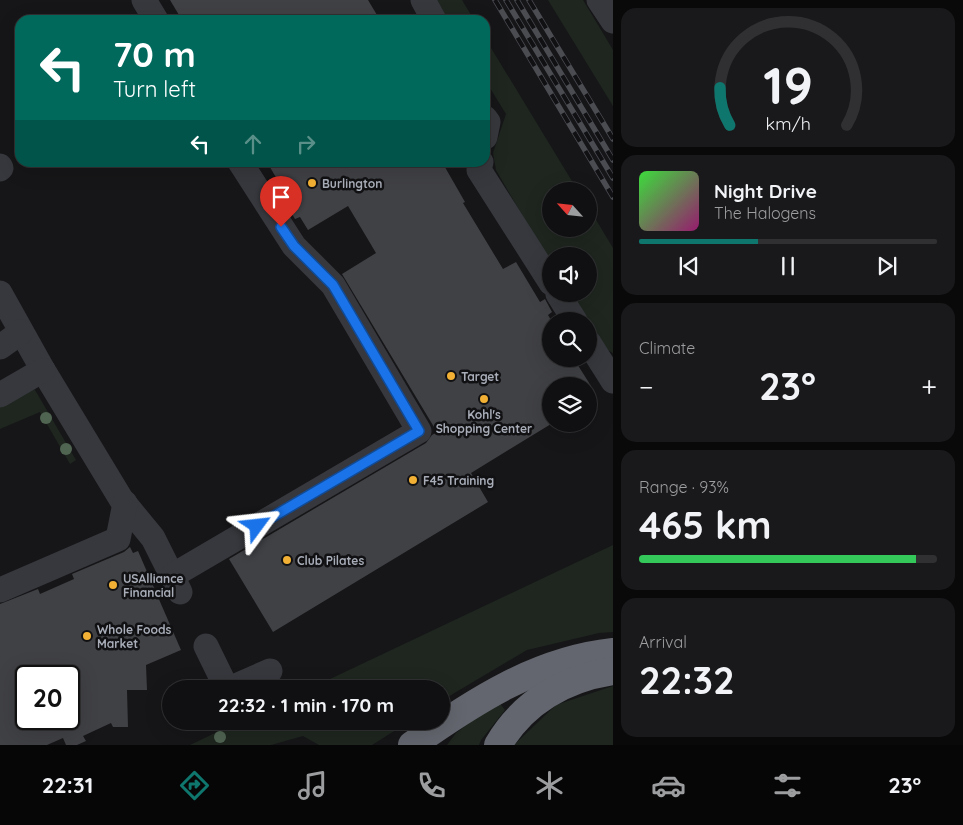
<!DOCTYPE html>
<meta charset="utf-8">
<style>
body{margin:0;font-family:Quicksand,sans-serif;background:#19191b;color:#f1f3f6;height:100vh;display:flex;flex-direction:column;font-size:19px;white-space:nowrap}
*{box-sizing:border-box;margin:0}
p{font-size:16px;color:#9c9d9f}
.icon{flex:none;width:28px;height:28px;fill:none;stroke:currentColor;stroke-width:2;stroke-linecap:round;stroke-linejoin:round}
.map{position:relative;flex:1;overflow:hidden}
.panel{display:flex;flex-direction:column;gap:8px;padding:8px;background:#09090a;width:350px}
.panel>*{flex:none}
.guide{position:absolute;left:15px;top:15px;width:475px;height:152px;border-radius:15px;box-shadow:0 5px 20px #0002,0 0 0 1px #303032;background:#00695c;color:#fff;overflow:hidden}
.needle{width:32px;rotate:297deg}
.fabs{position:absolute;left:542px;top:182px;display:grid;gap:10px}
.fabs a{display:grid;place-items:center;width:55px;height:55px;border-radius:50%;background:#101012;box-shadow:0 5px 20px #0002,0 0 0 1px #303032;font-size:25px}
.speed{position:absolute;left:15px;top:665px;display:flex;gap:10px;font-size:25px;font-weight:700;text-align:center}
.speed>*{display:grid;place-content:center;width:65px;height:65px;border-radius:50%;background:#101012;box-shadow:0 5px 20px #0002,0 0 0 1px #303032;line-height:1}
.speed .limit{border:2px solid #111;border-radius:8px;background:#fff;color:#111}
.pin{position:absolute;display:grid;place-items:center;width:42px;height:42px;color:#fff;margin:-51px -21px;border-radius:50% 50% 50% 0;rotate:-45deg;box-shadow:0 0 5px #0007}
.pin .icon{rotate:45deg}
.me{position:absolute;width:55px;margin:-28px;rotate:60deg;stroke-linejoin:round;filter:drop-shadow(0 0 4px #0008)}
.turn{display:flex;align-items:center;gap:18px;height:105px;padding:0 15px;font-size:22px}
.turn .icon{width:65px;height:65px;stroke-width:2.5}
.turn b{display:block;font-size:35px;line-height:42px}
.lanes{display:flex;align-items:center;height:48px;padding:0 15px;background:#0003;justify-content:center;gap:25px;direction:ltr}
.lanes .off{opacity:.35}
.big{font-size:38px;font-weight:800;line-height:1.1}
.panel .tile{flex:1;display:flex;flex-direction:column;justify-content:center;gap:8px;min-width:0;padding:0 18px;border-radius:15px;background:#19191b}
.panel .dial{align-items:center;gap:0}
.dial svg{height:130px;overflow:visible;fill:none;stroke:#303032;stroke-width:7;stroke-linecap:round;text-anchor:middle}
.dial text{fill:#f1f3f6;stroke:none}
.song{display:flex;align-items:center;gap:15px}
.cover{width:60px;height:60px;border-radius:8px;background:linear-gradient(135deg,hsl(120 70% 55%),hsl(320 70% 35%))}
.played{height:5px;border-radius:2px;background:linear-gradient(90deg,#0f766e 40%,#303032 40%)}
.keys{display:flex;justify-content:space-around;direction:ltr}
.heat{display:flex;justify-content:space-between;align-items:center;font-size:28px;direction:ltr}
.charge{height:8px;border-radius:4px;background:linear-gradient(90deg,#34c759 93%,#303032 0)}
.trip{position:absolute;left:162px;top:680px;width:288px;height:50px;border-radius:25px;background:#101012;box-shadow:0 5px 20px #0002,0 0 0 1px #303032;font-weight:800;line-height:50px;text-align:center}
.tabs{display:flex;height:80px;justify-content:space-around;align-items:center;background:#060607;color:#9c9d9f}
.tabs .icon{width:35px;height:35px}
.tabs .active{color:#0f766e}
.tabs b{font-size:22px;color:#f1f3f6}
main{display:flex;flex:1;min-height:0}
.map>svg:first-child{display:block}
.green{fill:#1e261f}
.building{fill:#404145;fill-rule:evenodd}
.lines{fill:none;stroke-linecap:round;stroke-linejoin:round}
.minor{stroke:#37383d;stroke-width:25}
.highway{stroke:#63666e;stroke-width:28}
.rail-casing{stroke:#4a4c52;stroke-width:5.5}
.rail{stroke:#111113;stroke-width:4;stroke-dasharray:11;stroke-linecap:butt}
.tree{fill:#506452}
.route-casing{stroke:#114b97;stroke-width:12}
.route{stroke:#1a73e8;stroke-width:9}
.poi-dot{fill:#f2b134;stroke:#111113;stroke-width:2}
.labels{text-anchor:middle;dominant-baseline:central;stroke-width:5;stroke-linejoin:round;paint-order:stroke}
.poi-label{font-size:12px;font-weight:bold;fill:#a8adb8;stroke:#111113;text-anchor:start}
</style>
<main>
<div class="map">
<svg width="613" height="745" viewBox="0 0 613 745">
<rect width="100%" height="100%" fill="#161618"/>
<g class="green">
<polygon points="436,0 462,0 474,20 448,20"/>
<polygon points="548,0 583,0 613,50 613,106"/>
<path d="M485 38 578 191H551V229H589V208L613 248V353C599 346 589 338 589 321H584L568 294H589V256H551V265L496 170 493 153 506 114 485 80Z"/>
<polygon points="31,388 35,390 76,460 70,464 40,412 0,429 0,403"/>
<polygon points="613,545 613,632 599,633 527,650 441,701 441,689 309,689"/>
<polygon points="613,686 613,745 514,745 556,705"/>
<polygon points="498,701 505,710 481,740 479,745 447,745 456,733"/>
<polygon points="240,721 410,721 372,745 319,745 303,736 271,745 190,745"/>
</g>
<g class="building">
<polygon points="170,0 368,0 380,20 182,20"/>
<polygon points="267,162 442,162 465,202 463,203 503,269 516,262 540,302 545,299 552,312 548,315 551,320 551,359 574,359 591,386 551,386 551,424 471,473 488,502 273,632 229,559 426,443 432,435 437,432 342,274 376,253 348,206 308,230 300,217 295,219 277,189 281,186"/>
<path d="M130 547 133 553 138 551 181 650 146 665 147 690H127L128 727H113L111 723 83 736 86 741 77 745H66L63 738 47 745H0V604L38 589 40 594 74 579 72 574 124 552ZM26 676H69V719H26Z"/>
</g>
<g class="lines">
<g class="minor">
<polyline points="144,0 156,20"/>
<polyline points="423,0 434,20"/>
<polyline points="599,0 613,21"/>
<polyline points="485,118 488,122 485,137"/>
<polyline points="481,162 479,170 551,283"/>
<polyline points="0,166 1,168 0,169"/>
<polyline points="0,293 43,370 121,499 153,538 180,592"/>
<polyline points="558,294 575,321"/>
<polyline points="589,343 613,381"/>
<polyline points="0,347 21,332"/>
<polyline points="0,395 43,370"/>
<polyline points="172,576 419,431 333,285 294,246 240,162"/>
<polyline points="0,590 118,539 125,503"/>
<polyline points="206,646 227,689"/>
<polyline points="229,689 270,671"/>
</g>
<g class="highway">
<path d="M412 745C473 702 537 660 613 652"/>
<path d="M498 745C523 702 565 678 613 671"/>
</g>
<g class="rail-casing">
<g id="rail">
<polyline points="495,0 613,197"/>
<polyline points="506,0 613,178"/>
<polyline points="517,0 613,160"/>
<polyline points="529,0 613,139"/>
</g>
</g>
<use href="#rail" class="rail"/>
</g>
<g class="tree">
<circle cx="46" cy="418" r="6"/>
<circle cx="66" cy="449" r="6"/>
<circle cx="220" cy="737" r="6"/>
</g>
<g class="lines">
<g class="route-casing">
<polyline id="route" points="257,526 419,431 333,285 294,246 281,227"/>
</g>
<use href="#route" class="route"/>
</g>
<g class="poi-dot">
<circle cx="312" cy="183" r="5"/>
<circle cx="451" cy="376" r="5"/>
<circle cx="484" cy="399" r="5"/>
<circle cx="413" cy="480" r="5"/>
<circle cx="287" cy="560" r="5"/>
<circle cx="113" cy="585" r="5"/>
<circle cx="87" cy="636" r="5"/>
</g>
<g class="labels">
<g class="poi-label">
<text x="322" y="183">Burlington</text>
<text x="461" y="376">Target</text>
<text x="484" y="414" text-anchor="middle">Kohl's<tspan x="484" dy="14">Shopping Center</tspan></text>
<text x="423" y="480">F45 Training</text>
<text x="297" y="560">Club Pilates</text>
<text x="123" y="578">USAlliance<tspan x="123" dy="14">Financial</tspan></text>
<text x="97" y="629">Whole Foods<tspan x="97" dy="14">Market</tspan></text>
</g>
</g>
</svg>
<div class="fabs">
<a><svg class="needle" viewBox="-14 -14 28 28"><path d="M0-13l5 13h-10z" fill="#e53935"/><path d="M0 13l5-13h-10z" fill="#9c9d9f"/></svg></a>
<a><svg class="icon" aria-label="sound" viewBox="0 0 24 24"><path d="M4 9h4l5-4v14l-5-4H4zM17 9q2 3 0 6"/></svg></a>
<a><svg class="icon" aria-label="search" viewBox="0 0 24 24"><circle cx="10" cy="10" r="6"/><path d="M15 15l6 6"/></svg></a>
<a><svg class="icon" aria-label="layers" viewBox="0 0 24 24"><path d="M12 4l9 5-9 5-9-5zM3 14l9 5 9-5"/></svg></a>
</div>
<div class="speed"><div class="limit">20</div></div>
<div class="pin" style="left:281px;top:227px;background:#d93025"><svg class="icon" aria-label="arrive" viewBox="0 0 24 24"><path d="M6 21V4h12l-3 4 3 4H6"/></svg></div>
<svg class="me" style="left:257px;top:526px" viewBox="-20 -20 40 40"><path d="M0-17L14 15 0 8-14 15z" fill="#1a73e8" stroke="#fff" stroke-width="4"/></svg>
<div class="trip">22:32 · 1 min · 170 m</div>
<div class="guide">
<div class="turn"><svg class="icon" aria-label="left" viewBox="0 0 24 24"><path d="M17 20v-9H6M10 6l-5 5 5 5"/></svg><div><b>70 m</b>Turn left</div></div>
<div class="lanes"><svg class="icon" aria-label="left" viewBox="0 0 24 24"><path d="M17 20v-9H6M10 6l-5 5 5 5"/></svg><svg class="icon off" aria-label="ahead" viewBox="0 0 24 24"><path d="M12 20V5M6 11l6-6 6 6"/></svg><svg class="icon off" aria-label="right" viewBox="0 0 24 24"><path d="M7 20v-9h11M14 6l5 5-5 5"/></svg></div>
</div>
</div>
<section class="panel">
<div class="tile dial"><svg viewBox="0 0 100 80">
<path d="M14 69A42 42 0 1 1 86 69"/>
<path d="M14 69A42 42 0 0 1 8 46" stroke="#0f766e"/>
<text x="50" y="56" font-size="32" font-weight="700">19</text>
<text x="50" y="72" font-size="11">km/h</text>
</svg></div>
<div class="tile">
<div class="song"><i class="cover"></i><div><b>Night Drive</b><p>The Halogens</p></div></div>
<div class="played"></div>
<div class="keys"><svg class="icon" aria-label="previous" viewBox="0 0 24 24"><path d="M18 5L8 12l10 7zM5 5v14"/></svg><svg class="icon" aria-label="pause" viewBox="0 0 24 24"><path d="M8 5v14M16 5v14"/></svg><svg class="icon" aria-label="next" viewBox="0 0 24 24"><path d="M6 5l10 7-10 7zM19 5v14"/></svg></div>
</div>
<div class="tile"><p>Climate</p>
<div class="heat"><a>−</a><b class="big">23°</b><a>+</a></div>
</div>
<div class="tile"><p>Range · 93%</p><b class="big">465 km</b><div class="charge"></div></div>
<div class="tile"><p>Arrival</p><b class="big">22:32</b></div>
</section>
</main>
<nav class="tabs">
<b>22:31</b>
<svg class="icon active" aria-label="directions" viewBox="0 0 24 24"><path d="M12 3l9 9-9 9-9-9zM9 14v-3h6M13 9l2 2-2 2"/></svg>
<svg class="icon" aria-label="music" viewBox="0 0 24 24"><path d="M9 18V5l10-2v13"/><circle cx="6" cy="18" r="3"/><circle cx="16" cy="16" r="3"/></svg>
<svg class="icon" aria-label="phone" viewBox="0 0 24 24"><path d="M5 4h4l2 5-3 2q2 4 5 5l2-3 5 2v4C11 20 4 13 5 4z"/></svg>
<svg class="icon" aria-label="climate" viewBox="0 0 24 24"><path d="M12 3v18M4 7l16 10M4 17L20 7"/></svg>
<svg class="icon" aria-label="car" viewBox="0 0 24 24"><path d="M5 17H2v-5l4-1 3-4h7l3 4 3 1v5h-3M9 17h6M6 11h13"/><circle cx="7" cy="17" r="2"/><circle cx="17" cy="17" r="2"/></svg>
<svg class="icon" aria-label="filters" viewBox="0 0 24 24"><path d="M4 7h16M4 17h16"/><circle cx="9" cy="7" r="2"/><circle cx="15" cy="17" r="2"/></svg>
<b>23°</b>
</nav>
